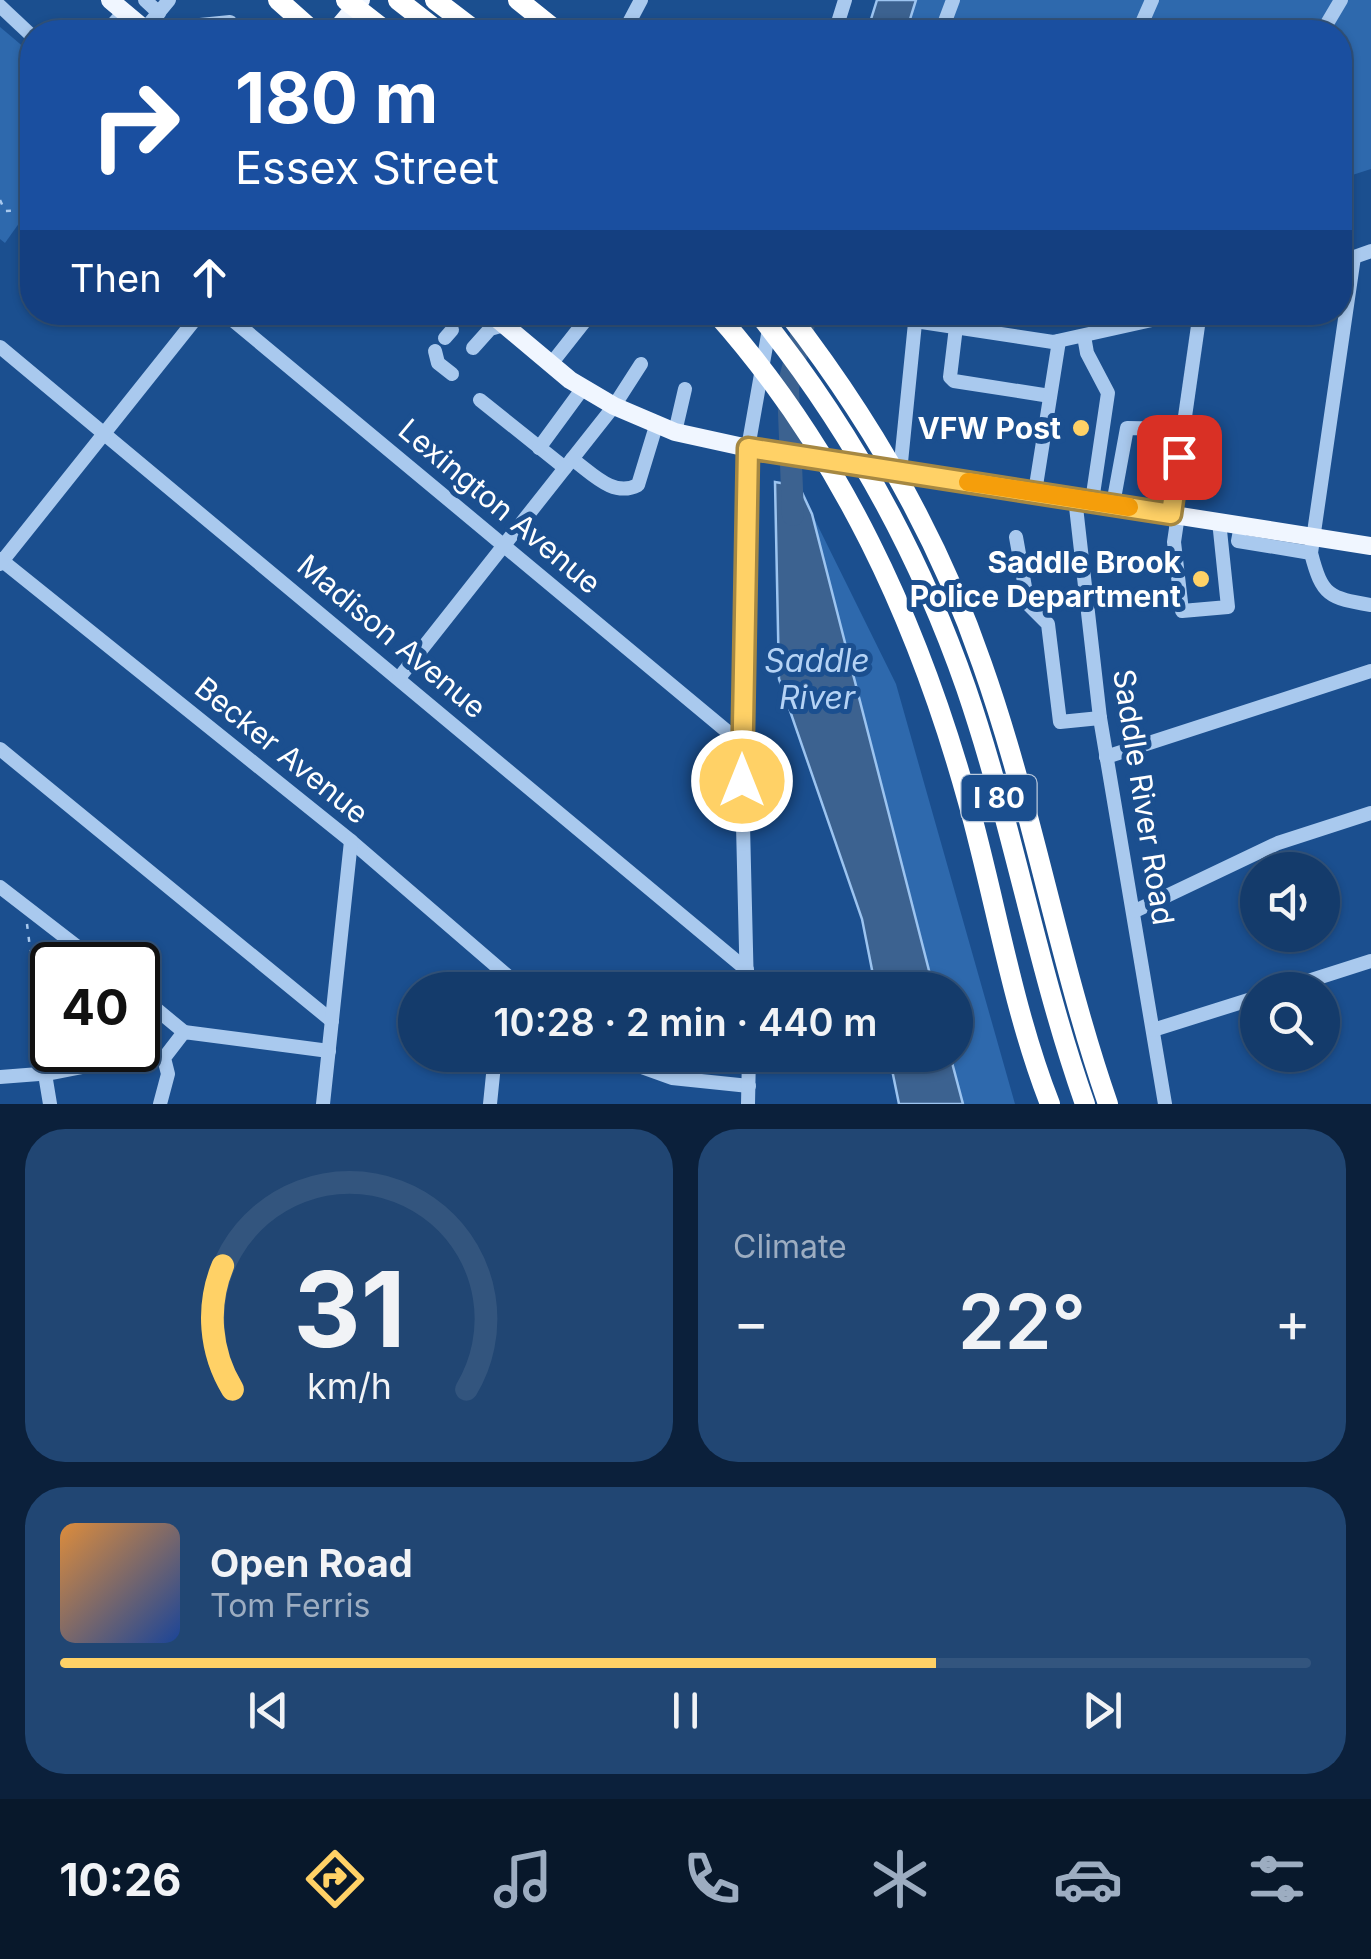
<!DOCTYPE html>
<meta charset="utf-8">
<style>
body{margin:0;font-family:Inter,sans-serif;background:#214673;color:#f1f3f6;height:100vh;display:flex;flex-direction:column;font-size:38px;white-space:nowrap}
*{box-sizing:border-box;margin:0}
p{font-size:32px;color:#9dadc1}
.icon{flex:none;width:55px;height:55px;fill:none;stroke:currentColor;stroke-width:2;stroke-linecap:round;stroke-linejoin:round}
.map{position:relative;height:1104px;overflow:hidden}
.side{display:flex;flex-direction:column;gap:25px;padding:25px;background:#0b203b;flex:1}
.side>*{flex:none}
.banner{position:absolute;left:20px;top:20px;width:1332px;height:305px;border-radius:40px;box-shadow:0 2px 8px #0004,0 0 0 2px #33557e;background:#1a4fa0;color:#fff;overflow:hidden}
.tools{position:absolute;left:1240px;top:852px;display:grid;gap:20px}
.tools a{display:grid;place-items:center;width:100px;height:100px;border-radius:50%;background:#143b6b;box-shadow:0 2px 8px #0004,0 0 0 2px #33557e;font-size:50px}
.speed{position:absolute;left:30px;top:942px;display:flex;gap:20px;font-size:50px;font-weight:700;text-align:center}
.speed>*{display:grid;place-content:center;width:130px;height:130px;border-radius:50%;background:#143b6b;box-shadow:0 2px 8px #0004,0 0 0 2px #33557e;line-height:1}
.speed .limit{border:5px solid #111;border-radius:15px;background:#fff;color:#111}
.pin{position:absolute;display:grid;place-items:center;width:85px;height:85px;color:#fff;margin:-42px;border-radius:20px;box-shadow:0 5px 15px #0006}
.me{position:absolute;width:110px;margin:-55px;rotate:0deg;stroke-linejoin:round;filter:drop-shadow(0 0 8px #0008)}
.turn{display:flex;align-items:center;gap:35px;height:210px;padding:0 50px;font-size:45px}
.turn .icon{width:130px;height:130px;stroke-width:2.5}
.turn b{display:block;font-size:70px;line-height:85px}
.then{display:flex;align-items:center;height:95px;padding:0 50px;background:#0003;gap:20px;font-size:38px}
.big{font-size:75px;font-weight:600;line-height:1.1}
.side .card{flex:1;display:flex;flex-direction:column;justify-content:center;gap:15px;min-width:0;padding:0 35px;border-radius:40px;background:#214673}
.side .dial{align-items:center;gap:0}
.dial svg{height:260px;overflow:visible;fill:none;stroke:#33557e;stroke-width:7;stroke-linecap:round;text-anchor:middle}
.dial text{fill:#f1f3f6;stroke:none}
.song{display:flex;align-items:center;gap:30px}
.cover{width:120px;height:120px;border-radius:15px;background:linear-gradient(135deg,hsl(30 70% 55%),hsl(220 70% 35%))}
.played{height:10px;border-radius:5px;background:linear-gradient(90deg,#ffd166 70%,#33557e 70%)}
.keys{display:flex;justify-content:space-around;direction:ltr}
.heat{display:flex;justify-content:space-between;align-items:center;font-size:55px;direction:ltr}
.side .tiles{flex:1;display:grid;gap:25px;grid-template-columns:1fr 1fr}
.card:last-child{grid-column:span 2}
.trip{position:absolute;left:398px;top:972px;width:575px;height:100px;border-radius:50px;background:#143b6b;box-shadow:0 2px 8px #0004,0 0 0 2px #33557e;font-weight:600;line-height:100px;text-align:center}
.tab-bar{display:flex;height:160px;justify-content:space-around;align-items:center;background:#08182b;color:#9dadc1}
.tab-bar .icon{width:70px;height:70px}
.tab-bar .active{color:#ffd166}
.tab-bar b{font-size:45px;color:#f1f3f6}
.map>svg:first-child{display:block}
.green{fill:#2e69ad}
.water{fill:#3c6290;stroke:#9cc4f0;stroke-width:2.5}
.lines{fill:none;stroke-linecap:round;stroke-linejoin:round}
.river{stroke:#3c6290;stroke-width:22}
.minor-tunnel{stroke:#3d69a0;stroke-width:14;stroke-dasharray:14 7;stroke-linecap:butt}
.path{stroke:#a9c9ee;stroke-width:2.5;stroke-dasharray:5 8;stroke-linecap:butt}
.minor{stroke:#a9c9ee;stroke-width:14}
.major{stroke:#f0f6ff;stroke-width:18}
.highway{stroke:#fff;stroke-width:20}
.route-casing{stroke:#a68842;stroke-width:25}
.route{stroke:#ffd166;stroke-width:18}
.slow{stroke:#f59e0b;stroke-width:18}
.poi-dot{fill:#ffd166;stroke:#1b4f8f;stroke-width:4}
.labels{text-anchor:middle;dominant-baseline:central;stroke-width:10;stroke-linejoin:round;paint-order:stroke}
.shield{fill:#1b4f8f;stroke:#bbcadd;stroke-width:2.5}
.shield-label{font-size:28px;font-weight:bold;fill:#fff}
.poi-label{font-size:30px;font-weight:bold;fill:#fff;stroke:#1b4f8f;text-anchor:end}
.street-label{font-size:30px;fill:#fff;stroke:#1b4f8f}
.water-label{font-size:32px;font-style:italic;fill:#b5d3f5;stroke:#1b4f8f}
</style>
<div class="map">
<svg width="1371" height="1104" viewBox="0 0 1371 1104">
<rect width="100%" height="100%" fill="#1b4f8f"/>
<g class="green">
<polygon points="916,0 1371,0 1371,169 1340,179 1340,32 906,32"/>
<polygon points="0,27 32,54 32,205 5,243 0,239"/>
<polygon points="812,514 896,684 1015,1104 963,1104 950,1055 955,1055 955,990 934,990"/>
</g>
<g class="water">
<polygon points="877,0 916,0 906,32 867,32"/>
<polygon points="775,482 799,486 812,514 934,990 876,990 862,919 779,679"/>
<polygon points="889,1055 950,1055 963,1104 899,1104"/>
</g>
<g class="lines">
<polyline class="river" points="793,515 788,387 807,312"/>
<polyline class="minor-tunnel" points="230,22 244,32"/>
<g class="path">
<polyline points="0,200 5,211 26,210 32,204"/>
<polyline points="27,924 32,964 40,974"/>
<polyline points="51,983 52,983"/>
</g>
<g class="minor">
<polyline points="145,0 159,13"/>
<polyline points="0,6 32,36"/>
<polyline points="145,29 169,0"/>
<polyline points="106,32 124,12"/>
<polyline points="194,32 200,25 230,22"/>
<polyline points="624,32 641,0"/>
<polyline points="835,32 845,0"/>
<polyline points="941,32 953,0"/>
<polyline points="1138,32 1152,0"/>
<polyline points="1322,32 1341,0"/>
<path d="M1354 257 1311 553C1322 596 1329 598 1371 605"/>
<polyline points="1340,262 1371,251"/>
<polyline points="223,312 741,743"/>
<polyline points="915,321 1053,342 1188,312"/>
<polyline points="956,327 950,377 954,381 1050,396"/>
<polyline points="1084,336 1087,353 1108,393 1092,501"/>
<polyline points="445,338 452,330"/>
<polyline points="0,347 747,970"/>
<polyline points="473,348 490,329 504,325"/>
<polyline points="435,351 438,363 452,374"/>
<polyline points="551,364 592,312"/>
<polyline points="480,400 565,468"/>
<polyline points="675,432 685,389"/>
<polyline points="539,448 583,388"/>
<path d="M572 459C592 473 613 498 638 485L656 426"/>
<polyline points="900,472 916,313"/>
<polyline points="1035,492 1059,341"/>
<polyline points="1075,498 1100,718 1165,1104"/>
<polyline points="1113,504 1127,428 1183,429"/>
<polyline points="1171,514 1200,312"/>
<polyline points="1178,515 1174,542 1182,611 1228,607 1219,521"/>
<polyline points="1241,525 1238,541 1311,553"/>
<polyline points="1016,537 1028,604 1048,624 1060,722 1100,718"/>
<polyline points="0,559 351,841 524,990"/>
<polyline points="0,564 201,312"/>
<polyline points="399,678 614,406 641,364"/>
<polyline points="0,749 332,1021"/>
<polyline points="1106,757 1371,671"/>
<polyline points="0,887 101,965"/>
<polyline points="1135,911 1278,843 1371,813"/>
<polyline points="747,990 741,743 748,448 772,312"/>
<polyline points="1280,990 1371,961"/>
<polyline points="138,994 184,1032"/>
<polyline points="1153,1030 1258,997"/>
<polyline points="608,1055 672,1078 749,1086"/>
<polyline points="45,1074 50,1104"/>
<polyline points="0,1077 52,1073 149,1054 164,1058"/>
<polyline points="160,1104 168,1074 164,1058 184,1032 329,1051"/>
<polyline points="323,1104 351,841"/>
<polyline points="490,1104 495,1055"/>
<polyline points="748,1104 749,1055"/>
</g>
<g class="major">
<polyline points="110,0 148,32"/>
<polyline points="334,32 361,0"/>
<polyline points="489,312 570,380 614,406 675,432 748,448 1371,546"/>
</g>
<g class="highway">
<polyline points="278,0 314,32"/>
<polyline points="346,0 387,32"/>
<polyline points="398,0 439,32"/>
<polyline points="435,0 477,32"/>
<polyline points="518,0 558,32"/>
<path d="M715 312C841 453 918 622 968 802 996 902 1012 1007 1050 1104"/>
<path d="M757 312C849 426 918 550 966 688 1013 825 1037 968 1085 1104"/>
<path d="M787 312C870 419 938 536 982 664 1033 808 1058 960 1108 1104"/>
</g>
</g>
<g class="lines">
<g class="route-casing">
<polyline id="route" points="742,781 748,448 1171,514 1179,457"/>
</g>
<use href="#route" class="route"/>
<polyline class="slow" points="968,482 1129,507"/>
</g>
<g class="poi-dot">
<circle cx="1081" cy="428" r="10"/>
<circle cx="1201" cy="579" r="10"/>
</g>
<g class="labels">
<rect class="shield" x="961.5" y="775" width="75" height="46" rx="8"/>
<g class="shield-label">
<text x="999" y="798">I 80</text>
</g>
<g class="poi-label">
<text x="1061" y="428">VFW Post</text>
<text x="1181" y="562">Saddle Brook<tspan x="1181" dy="34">Police Department</tspan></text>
</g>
<g class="street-label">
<text transform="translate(500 506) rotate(40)">Lexington Avenue</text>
<text transform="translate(392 636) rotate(40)">Madison Avenue</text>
<text transform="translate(282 750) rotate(39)">Becker Avenue</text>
<text transform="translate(1144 797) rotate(81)">Saddle River Road</text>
</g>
<g class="water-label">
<text x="817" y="660">Saddle<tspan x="817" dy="37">River</tspan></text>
</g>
</g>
</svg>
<div class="tools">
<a><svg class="icon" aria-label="sound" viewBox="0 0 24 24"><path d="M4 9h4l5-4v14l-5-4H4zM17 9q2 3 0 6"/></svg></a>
<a><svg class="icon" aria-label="search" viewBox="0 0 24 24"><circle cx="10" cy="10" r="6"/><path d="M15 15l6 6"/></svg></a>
</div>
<div class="speed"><div class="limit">40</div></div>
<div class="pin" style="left:1179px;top:457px;background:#d93025"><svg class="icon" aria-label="arrive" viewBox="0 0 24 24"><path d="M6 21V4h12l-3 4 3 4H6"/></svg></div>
<svg class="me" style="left:742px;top:781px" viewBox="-20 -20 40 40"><circle r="17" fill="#ffd166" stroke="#fff" stroke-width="3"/><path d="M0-11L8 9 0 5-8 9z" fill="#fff"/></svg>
<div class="trip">10:28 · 2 min · 440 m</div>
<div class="banner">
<div class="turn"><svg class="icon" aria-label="right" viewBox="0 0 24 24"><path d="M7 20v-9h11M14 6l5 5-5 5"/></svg><div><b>180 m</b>Essex Street</div></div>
<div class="then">Then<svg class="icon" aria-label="ahead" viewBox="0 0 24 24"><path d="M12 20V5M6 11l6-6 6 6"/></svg></div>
</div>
</div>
<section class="side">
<div class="tiles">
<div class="card dial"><svg viewBox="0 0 100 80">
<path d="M14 69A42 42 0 1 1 86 69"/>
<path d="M14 69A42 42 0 0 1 11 31" stroke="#ffd166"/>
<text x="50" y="56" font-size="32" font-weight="700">31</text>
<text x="50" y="72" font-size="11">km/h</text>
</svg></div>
<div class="card"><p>Climate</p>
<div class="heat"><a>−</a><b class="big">22°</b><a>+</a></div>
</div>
<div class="card">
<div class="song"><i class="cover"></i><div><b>Open Road</b><p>Tom Ferris</p></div></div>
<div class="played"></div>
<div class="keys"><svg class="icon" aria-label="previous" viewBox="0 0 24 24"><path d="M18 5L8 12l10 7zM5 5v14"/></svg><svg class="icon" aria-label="pause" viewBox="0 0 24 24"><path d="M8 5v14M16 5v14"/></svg><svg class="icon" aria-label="next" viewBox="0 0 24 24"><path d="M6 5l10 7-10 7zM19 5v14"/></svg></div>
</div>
</div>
</section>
<nav class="tab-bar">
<b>10:26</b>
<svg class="icon active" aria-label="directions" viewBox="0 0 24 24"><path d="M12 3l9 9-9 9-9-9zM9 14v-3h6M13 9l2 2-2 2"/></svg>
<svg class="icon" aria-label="music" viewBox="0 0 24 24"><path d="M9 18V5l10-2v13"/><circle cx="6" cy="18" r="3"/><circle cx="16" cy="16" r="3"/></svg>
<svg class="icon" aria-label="phone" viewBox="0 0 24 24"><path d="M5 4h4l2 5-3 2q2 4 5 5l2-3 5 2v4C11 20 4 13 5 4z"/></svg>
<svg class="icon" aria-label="climate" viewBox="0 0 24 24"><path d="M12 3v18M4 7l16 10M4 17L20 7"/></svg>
<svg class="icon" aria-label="car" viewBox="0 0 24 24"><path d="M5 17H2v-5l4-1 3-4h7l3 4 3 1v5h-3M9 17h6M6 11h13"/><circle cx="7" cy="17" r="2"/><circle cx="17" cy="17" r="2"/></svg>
<svg class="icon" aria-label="filters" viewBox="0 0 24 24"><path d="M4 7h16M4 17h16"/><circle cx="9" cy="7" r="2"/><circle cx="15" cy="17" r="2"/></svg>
</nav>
